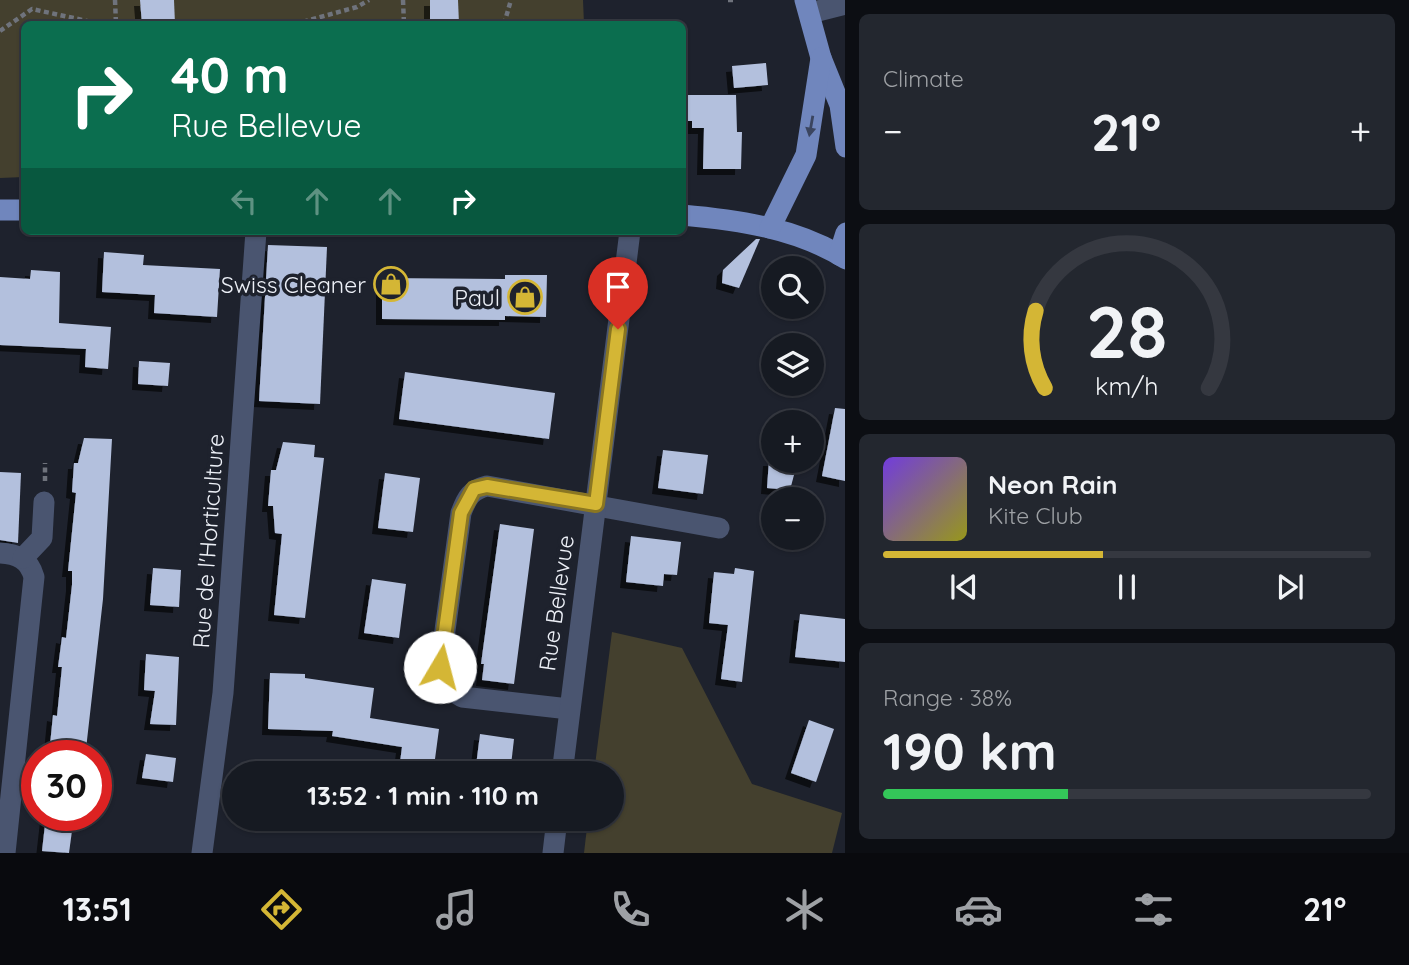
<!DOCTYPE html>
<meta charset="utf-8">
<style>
body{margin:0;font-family:Quicksand,sans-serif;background:#23272f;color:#f1f3f6;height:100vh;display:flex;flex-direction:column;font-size:26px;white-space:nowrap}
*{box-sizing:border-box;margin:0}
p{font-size:23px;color:#9ea1a5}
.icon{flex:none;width:38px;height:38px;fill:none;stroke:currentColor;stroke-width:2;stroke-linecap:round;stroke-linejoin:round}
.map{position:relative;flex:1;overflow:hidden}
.side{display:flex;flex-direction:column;gap:14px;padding:14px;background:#0c0e13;width:564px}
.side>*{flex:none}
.hud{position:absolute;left:21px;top:21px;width:665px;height:214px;border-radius:10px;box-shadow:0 2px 5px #0004,0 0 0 2px #353840;background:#0b6e4f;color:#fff;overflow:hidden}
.fabs{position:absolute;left:761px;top:256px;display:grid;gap:14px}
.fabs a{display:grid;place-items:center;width:63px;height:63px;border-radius:50%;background:#161a22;box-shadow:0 2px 5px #0004,0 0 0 2px #353840;font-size:35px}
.speed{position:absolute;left:21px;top:740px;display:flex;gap:14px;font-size:35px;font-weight:700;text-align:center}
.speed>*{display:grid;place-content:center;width:91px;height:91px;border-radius:50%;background:#161a22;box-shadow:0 2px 5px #0004,0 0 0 2px #353840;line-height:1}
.speed .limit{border:10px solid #d22;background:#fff;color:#111}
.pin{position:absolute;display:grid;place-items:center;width:60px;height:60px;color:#fff;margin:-72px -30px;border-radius:50% 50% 50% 0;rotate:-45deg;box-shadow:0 0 7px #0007}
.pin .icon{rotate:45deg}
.me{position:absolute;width:77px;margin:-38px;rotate:8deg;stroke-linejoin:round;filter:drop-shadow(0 0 5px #0008)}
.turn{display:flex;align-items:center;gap:24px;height:147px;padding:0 35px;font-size:32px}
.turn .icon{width:91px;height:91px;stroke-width:2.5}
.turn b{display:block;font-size:49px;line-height:60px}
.lanes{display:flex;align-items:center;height:66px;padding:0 35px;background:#0003;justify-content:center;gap:35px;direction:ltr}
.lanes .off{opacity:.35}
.big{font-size:52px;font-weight:800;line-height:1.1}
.side .widget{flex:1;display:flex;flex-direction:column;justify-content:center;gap:10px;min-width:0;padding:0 24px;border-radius:10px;background:#23272f}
.side .dial{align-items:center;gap:0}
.dial svg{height:182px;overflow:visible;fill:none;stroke:#353840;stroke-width:7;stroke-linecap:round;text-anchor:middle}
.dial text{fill:#f1f3f6;stroke:none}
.song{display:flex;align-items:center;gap:21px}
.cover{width:84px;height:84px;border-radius:10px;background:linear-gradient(135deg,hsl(260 70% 55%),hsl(60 70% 35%))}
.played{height:7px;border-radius:4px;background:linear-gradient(90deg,#d4b635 45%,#353840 45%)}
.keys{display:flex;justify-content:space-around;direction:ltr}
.heat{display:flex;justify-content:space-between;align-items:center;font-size:38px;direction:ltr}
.charge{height:10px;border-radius:5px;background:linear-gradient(90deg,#34c759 38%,#353840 0)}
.trip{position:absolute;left:222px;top:761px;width:402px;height:70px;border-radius:35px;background:#161a22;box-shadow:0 2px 5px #0004,0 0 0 2px #353840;font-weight:800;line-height:70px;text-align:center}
.menu{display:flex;height:112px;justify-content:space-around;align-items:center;background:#090a0e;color:#9ea1a5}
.menu .icon{width:49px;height:49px}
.menu .current{color:#d4b635}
.menu b{font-size:32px;color:#f1f3f6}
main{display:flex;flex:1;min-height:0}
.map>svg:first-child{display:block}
.green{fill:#44402e}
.building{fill:#b3c0dd;filter:url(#shadow)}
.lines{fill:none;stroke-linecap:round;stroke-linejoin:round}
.path{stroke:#6f737c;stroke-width:4.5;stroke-dasharray:5 3.5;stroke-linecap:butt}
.minor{stroke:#4a5570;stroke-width:21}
.major{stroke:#7086bd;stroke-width:21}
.oneway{fill:#3b455f}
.route-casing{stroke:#8a7622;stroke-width:18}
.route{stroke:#d4b635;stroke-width:12}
.labels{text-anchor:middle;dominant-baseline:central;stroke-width:7;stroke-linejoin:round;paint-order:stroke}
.poi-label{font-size:23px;fill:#edf0f7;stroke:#1e222d;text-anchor:end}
.street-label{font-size:23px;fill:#edf0f7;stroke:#1e222d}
</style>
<main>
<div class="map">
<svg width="846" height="853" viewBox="0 0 846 853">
<defs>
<filter id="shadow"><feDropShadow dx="-6" dy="6" stdDeviation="0" flood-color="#0009"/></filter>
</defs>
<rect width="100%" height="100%" fill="#1e222d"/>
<g class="green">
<polygon points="0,0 583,0 584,24 24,24 24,177 0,178"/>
<polygon points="612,632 682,648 752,784 842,813 832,853 584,853 588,819 612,819 612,774 594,773"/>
</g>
<g class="building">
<polygon points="140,0 174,0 175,24 142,24"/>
<polygon points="430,0 458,0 459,24 430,24"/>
<polygon points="766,63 768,85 734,88 732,66"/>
<polygon points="682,95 736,95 737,132 742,132 741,169 703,169 704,128 692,128 692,121 682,121"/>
<polygon points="756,239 760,239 739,288 722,283 723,270"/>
<polygon points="268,245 327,247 320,404 259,401"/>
<polygon points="104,252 144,255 143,265 220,269 217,317 154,313 155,295 102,292"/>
<polygon points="31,270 60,272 59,323 111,327 108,369 85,367 86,349 0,345 0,277 30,279"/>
<polygon points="505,275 547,275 546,317 505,316 505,320 382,319 382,278 505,279"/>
<polygon points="139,361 170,363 168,386 138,384"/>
<polygon points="405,372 555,393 549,439 399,419"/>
<polygon points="835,408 845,409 845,481 822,476"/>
<polygon points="84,438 112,439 103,599 86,749 82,749 81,756 53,756 54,746 50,745 53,715 57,716 62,667 58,667 62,637 66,638 72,585 72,571 68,571 76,493 72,492 74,463 78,463"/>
<polygon points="283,442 315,445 314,457 324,458 305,618 274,615 282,534 275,533 273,506 268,506 271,470 276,470"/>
<polygon points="663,450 708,455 703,494 658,488"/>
<polygon points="769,460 798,460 790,490 767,488"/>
<polygon points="0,472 21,473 18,543 0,540"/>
<polygon points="385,473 420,478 413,532 378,528"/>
<polygon points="500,524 534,529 514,684 482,680 484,664 481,664"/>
<polygon points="631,536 681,542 677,575 664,574 663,586 626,582"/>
<polygon points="153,568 181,570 179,607 150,605"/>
<polygon points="735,568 754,571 742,682 721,679 728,625 709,623 714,572 734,574"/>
<polygon points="372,579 406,584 399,638 364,633"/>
<polygon points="800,614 845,619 845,662 795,657"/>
<polygon points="146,654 179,657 176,725 150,724 155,691 144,690"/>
<polygon points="270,673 305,674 305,678 374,688 370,718 439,729 433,774 399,770 402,747 332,736 333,731 268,729"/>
<polygon points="809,720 834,729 816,782 791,773"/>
<polygon points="480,734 514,739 510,774 475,774"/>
<polygon points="146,754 176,758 173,782 142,778"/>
<polygon points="46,816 74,816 69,853 42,851"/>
</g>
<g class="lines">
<g class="path">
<polyline points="115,0 116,24"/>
<polyline points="403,0 404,24"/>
<polyline points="728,0 736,0"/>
<polyline points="295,24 357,7 369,0"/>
<polyline points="504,24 511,0"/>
<polyline points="0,31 32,9 101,24"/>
<polyline points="45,481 45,463"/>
</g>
<g class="minor">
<polyline points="810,13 846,4"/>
<path d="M0 553C17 554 29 559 34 577L5 853"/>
<polyline points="23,558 42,538 44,502"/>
<path d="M569 709 462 697C448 689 443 683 440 667L461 513C467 497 471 490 487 486L719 528"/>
<polyline points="562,774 630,231"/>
<polyline points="202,853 223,693 256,231"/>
<polyline points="553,853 557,819"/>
</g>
<g class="major">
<polyline points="805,0 821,58 840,105 846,147"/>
<polyline points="0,210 24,210"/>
<path d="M682 215C738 220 797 228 846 259"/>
<polyline points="770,228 806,155 821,58"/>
<polyline points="839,255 846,233"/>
</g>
</g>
<defs><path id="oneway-solid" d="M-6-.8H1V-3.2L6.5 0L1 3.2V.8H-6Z" transform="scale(1.75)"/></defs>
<use class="oneway" href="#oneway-solid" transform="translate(811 126) rotate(100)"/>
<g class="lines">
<g class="route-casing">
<polyline id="route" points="440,667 461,513 474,489 487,486 596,504 618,329"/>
</g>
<use href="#route" class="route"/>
</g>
<defs>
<g id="shop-ring" transform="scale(1.75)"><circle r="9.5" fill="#1e222d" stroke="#d4b635" stroke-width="1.5"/><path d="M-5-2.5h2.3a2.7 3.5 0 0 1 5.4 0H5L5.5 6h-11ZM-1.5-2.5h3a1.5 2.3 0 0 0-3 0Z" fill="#d4b635"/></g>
</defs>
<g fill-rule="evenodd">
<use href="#shop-ring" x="391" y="284"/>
<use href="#shop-ring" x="525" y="297"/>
</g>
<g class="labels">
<g class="poi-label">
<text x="366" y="284">Swiss Cleaner</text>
<text x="500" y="297">Paul</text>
</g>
<g class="street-label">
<text transform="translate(208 541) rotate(-86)">Rue de l'Horticulture</text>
<text transform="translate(556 603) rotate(-82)">Rue Bellevue</text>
</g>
</g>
</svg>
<div class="fabs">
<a><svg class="icon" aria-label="search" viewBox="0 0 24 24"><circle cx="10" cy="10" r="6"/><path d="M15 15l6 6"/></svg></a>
<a><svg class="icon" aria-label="layers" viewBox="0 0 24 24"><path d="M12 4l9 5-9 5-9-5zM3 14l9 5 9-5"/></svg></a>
<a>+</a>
<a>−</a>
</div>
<div class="speed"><div class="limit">30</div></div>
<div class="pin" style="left:618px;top:329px;background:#d93025"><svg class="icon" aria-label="arrive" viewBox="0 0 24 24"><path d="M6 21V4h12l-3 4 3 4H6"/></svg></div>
<svg class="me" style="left:440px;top:667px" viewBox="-20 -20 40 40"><circle r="19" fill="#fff"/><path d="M0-13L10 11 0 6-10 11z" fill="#d4b635"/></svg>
<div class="trip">13:52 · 1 min · 110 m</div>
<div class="hud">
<div class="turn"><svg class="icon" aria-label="right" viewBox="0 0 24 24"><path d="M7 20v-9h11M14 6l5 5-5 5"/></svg><div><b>40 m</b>Rue Bellevue</div></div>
<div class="lanes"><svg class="icon off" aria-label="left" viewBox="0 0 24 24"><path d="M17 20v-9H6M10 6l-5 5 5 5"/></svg><svg class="icon off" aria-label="ahead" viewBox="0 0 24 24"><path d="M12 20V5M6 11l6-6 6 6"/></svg><svg class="icon off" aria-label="ahead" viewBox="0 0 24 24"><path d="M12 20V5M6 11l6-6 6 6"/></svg><svg class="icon" aria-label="right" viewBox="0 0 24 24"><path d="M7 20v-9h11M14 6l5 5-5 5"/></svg></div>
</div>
</div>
<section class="side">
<div class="widget"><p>Climate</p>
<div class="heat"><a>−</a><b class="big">21°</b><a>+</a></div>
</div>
<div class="widget dial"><svg viewBox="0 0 100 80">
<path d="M14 69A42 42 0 1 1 86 69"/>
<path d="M14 69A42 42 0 0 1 10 35" stroke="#d4b635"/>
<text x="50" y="56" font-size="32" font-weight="700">28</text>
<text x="50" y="72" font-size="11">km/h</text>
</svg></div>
<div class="widget">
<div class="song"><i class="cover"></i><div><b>Neon Rain</b><p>Kite Club</p></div></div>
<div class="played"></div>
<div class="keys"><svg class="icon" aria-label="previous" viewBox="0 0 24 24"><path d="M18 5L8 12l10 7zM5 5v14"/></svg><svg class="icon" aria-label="pause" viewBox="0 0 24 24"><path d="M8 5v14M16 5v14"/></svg><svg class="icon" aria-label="next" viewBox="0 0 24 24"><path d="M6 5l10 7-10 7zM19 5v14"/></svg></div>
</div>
<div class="widget"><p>Range · 38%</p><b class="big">190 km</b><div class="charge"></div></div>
</section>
</main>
<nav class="menu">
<b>13:51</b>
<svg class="icon current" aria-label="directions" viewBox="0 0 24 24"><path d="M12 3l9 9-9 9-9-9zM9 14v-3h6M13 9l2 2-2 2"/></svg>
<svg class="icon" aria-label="music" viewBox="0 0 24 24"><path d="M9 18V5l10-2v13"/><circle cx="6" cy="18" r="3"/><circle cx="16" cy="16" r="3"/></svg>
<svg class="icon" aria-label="phone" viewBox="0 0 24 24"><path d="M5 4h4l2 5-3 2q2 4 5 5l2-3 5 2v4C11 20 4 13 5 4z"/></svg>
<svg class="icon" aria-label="climate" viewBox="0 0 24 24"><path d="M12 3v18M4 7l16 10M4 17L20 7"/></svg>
<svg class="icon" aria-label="car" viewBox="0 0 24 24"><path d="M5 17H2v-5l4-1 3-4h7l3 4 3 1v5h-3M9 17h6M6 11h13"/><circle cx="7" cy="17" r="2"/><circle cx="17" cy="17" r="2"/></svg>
<svg class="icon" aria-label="filters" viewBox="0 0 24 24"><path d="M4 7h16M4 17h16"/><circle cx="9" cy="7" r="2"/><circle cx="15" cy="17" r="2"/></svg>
<b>21°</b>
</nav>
